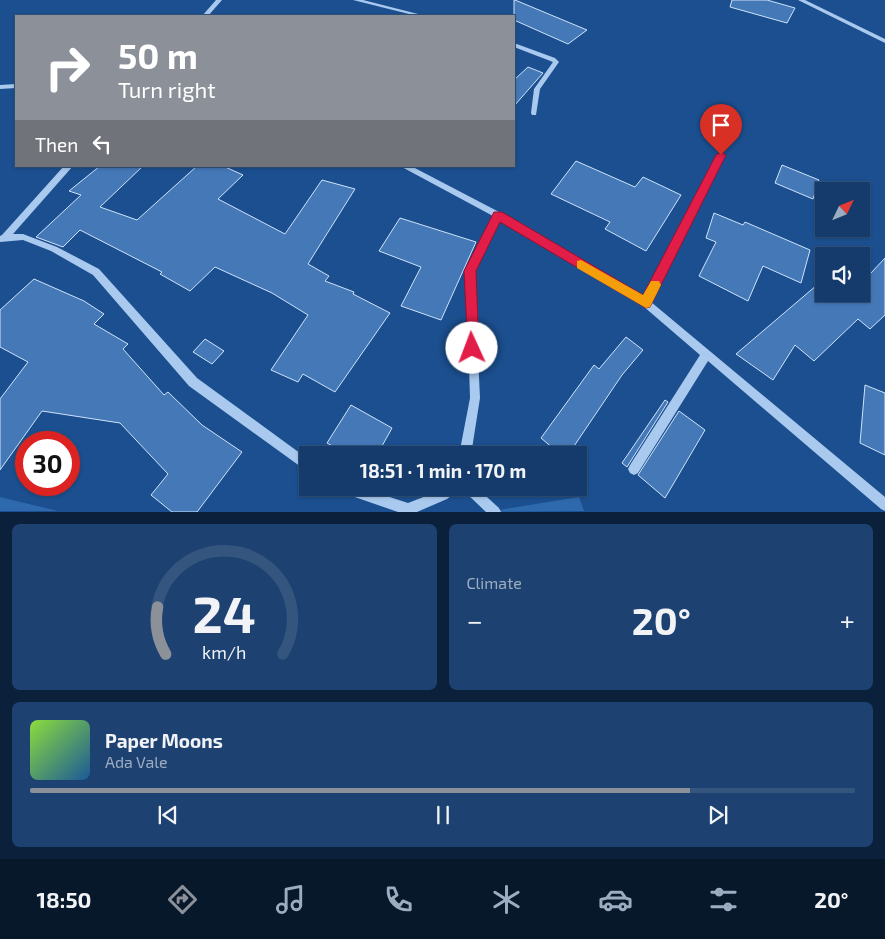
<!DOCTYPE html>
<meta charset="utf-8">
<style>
body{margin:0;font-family:"Exo 2",sans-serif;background:#1d4271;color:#f1f3f6;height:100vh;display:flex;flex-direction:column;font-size:19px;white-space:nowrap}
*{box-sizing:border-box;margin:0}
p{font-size:16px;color:#9dadc1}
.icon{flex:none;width:28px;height:28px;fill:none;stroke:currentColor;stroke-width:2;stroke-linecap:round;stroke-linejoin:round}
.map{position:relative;height:512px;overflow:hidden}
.side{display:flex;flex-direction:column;gap:12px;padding:12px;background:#0b203b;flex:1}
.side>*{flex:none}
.guide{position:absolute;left:15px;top:15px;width:500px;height:152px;border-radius:0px;box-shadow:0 1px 4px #0004,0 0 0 1px #33557e;background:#8c9099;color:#fff;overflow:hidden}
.needle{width:32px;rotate:47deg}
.controls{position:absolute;left:815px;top:182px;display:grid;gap:10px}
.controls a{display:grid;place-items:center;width:55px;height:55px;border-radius:0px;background:#143b6b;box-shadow:0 1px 4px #0004,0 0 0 1px #33557e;font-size:25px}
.speed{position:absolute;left:15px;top:431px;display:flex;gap:10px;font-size:25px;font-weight:700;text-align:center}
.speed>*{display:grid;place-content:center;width:65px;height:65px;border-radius:50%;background:#143b6b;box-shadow:0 1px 4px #0004,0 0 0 1px #33557e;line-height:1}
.speed .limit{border:8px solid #d22;background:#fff;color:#111}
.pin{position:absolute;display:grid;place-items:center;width:42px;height:42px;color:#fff;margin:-51px -21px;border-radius:50% 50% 50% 0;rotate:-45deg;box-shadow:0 0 5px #0007}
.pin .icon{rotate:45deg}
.me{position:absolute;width:55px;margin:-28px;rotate:358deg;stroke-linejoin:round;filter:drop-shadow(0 0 4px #0008)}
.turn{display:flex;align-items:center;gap:18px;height:105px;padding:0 20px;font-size:22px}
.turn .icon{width:65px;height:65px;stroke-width:2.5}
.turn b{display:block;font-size:35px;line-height:42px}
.then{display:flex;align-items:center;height:48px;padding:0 20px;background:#0003;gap:10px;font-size:19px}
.big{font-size:38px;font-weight:700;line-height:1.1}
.side .tile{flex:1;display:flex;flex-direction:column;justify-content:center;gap:8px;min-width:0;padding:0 18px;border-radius:8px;background:#1d4271}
.side .dial{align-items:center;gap:0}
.dial svg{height:130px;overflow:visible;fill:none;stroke:#33557e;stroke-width:7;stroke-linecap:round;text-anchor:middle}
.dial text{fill:#f1f3f6;stroke:none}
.song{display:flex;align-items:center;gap:15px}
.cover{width:60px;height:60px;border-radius:8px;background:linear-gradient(135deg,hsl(90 70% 55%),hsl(210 70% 35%))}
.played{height:5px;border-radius:2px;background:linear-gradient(90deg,#8c9099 80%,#33557e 80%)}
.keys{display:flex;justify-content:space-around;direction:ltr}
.heat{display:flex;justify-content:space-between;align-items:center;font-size:28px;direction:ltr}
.side .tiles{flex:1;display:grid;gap:12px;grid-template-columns:1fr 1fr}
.tile:last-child{grid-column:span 2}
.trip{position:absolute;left:299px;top:446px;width:288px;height:50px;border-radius:0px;background:#143b6b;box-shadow:0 1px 4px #0004,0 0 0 1px #33557e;font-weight:700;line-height:50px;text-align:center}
.tab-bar{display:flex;height:80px;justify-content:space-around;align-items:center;background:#08182b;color:#9dadc1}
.tab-bar .icon{width:35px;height:35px}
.tab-bar .active{color:#8c9099}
.tab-bar b{font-size:22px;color:#f1f3f6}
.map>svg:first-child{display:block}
.green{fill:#2e69ad}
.building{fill:#4478b7;stroke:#cfe3fa}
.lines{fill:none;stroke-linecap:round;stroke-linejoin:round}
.minor{fill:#a9c9ee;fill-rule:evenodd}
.route{fill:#e11d48;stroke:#92132f}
.slow{fill:#f59e0b}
</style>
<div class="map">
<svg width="885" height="512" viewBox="0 0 885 512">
<rect width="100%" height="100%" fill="#1b4f8f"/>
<g class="green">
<polygon points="0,497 58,511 0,511"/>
<polygon points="579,497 584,511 487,512"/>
</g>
<g class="building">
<polygon points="514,0 515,0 587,30 568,44 514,20"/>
<polygon points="732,0 767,0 795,8 787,23 730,7"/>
<polygon points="528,67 543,73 514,106 514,80"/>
<polygon points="576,161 635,187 643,177 681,195 646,251 605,229 610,222 551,194"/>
<polygon points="782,165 819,180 813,199 775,183"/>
<polygon points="100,166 143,166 100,207 137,220 197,166 223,166 243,175 218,199 285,234 322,180 355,189 308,264 329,276 325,281 354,292 353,294 390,313 335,392 303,374 298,382 271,370 308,315 272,293 215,267 190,291 160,274 162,272 80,230 63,247 36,237 81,195 69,191"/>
<polygon points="714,213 743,225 745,222 810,250 801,283 763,266 748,301 699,276 716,242 706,238"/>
<polygon points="400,218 476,242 441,320 401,306 421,267 379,251"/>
<polygon points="885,258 885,315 870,329 858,319 814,361 795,345 773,380 736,354 824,279 824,294 861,294 861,268 870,274"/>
<polygon points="34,279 84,301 104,314 94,324 128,344 123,349 164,395 168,392 202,425 242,452 197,512 172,512 151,495 168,474 120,423 42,411 0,470 0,399 28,362 0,347 0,310"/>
<polygon points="626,337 643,350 622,375 568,455 561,455 541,438 594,365 599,369"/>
<polygon points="205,339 224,351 212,364 193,352"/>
<polygon points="865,385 885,393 885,455 860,443"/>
<polygon points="665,400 668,402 627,467 622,463"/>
<polygon points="351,405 392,428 377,455 348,455 327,443"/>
<polygon points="679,411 705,430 665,498 638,475"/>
</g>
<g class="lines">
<g class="minor">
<polygon points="216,0 222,0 208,16 202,16"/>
<polygon points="353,0 363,0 426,16 417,16"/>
<polygon points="798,0 805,0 885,39 885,43"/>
<polygon points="514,43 555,58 559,62 540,89 536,115 532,115 531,113 534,89 553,62 514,47"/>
<polygon points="16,84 16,88 0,89 0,85"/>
<polygon points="721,152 725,155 651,302 885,497 885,511 881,509 708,361 638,473 634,475 630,473 628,469 630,465 700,355 643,306 500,220 474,271 480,398 471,455 459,455 470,398 466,271 493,216 400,166 411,166 501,213 644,297 717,155"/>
<polygon points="64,166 73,166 13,234 23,234 57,247 99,269 197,378 308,459 308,472 189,386 93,275 51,251 23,240 0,242 0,236 2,235"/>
<polygon points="340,488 362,488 408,503 439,491 443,488 458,488 456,492 447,499 417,512 398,512 346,494 342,492"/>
<polygon points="463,488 477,488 499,508 501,512 486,512 465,492"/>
</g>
</g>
<polygon class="route" points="721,152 726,155 650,307 646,308 500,222 476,271 479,348 477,352 472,354 468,352 464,271 494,212 502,212 643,295 716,155"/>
<polygon class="slow" points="581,260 643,295 651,281 659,281 661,285 650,307 646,308 577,268 577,261"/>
</svg>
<div class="controls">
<a><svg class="needle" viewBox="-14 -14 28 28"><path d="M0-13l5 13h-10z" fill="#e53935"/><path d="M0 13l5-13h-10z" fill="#9dadc1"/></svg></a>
<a><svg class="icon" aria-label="sound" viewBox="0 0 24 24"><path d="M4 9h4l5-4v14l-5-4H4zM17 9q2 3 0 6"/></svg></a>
</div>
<div class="speed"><div class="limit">30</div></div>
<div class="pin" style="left:721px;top:155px;background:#d93025"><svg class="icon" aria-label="arrive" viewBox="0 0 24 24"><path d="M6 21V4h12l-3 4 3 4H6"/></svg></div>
<svg class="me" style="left:472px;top:348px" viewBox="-20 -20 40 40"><circle r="19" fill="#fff"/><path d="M0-13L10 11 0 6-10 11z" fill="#e11d48"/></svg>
<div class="trip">18:51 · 1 min · 170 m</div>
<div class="guide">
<div class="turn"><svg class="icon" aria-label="right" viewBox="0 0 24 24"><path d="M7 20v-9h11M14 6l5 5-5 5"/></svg><div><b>50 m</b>Turn right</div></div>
<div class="then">Then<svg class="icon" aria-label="left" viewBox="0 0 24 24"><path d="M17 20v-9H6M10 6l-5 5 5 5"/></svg></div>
</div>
</div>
<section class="side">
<div class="tiles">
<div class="tile dial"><svg viewBox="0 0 100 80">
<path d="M14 69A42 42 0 1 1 86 69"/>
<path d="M14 69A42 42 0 0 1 9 40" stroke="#8c9099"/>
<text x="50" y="56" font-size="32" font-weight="700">24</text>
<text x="50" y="72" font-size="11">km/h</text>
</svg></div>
<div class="tile"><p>Climate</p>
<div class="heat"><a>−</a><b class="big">20°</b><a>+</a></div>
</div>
<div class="tile">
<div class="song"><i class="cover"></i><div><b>Paper Moons</b><p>Ada Vale</p></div></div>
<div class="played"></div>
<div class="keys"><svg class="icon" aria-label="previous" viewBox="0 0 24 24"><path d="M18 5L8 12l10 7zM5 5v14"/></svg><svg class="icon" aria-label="pause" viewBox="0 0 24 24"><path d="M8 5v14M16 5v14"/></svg><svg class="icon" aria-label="next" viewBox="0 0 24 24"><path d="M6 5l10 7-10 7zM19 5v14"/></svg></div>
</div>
</div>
</section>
<nav class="tab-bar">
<b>18:50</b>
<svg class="icon active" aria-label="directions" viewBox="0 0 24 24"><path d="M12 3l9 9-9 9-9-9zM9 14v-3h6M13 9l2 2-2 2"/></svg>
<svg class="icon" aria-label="music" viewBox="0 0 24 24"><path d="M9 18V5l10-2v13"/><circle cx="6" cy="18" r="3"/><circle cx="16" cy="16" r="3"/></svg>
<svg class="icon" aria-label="phone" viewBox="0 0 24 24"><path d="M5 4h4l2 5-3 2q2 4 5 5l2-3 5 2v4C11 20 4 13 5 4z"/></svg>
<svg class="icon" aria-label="climate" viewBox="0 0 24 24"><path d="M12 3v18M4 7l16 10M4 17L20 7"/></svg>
<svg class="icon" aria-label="car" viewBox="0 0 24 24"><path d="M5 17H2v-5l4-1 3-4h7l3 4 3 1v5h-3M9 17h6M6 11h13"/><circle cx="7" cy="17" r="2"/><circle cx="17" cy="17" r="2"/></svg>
<svg class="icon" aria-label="filters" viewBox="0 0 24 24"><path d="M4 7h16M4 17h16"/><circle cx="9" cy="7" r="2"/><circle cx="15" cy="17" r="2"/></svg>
<b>20°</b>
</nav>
